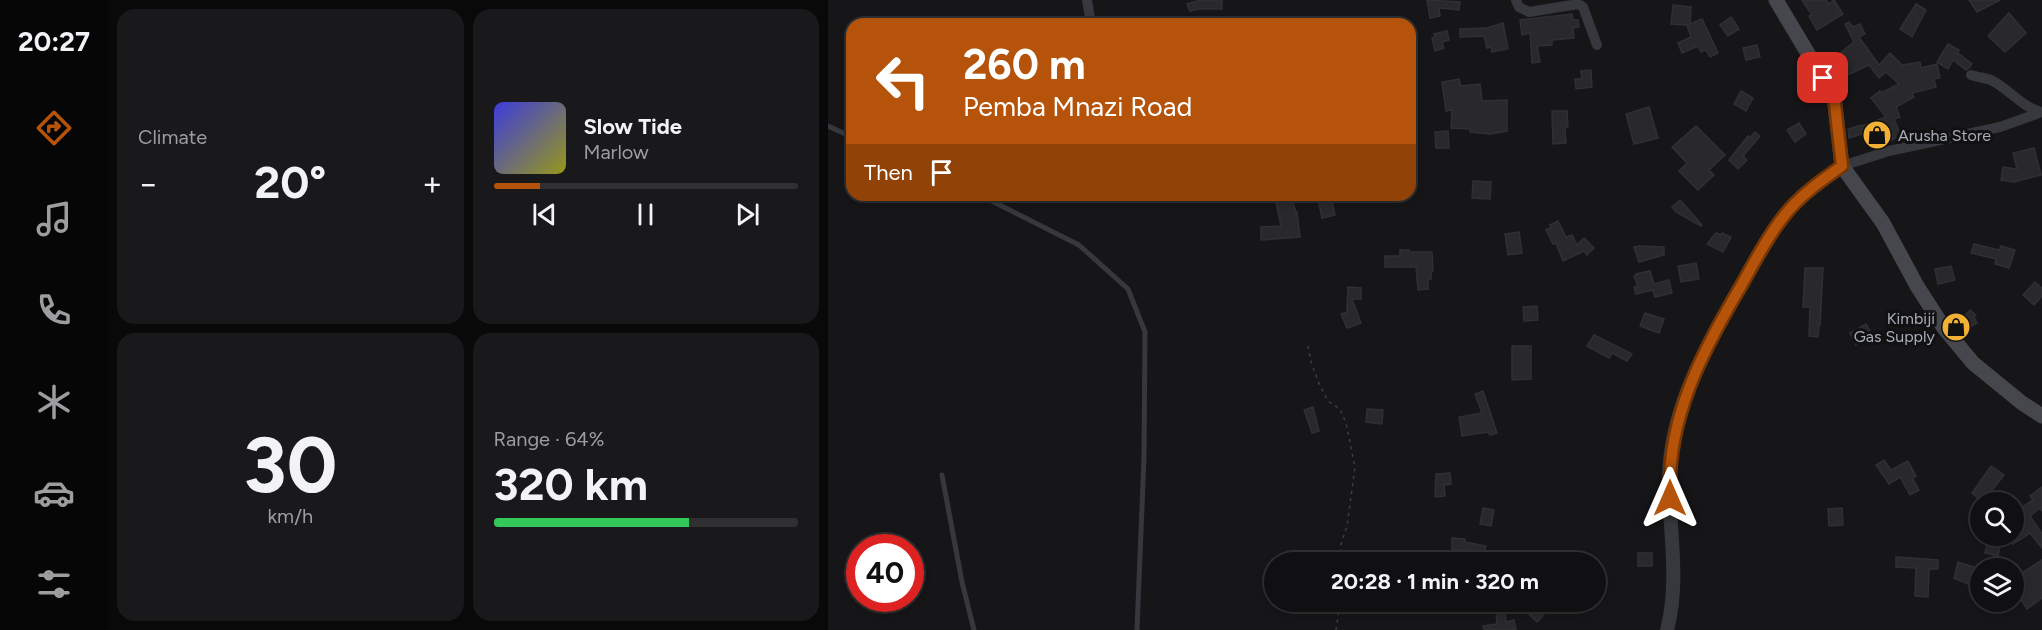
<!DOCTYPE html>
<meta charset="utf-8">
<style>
body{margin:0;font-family:Figtree,sans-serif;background:#19191b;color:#f1f3f6;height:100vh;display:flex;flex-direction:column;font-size:22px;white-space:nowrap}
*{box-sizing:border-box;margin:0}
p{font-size:20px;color:#9c9d9f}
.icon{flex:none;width:33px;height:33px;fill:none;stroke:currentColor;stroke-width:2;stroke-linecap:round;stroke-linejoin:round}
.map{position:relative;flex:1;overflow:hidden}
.side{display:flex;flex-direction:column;gap:9px;padding:9px;background:#09090a;width:720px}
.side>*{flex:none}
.top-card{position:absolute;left:18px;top:18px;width:570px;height:183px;border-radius:18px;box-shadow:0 3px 9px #0003,0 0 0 2px #303032;background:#b45309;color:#fff;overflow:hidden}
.tools{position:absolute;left:1142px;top:492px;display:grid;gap:12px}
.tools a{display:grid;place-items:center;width:54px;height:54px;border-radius:50%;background:#101012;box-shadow:0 3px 9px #0003,0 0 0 2px #303032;font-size:30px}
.speed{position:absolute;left:18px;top:534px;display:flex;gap:12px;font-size:30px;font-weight:700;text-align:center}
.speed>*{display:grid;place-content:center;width:78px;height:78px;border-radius:50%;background:#101012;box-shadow:0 3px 9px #0003,0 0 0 2px #303032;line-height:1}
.speed .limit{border:9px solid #d22;background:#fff;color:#111}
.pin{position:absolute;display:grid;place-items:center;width:51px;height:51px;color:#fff;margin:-26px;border-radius:12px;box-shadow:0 3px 9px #0006}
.me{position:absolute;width:66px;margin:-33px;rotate:0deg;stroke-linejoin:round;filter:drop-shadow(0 0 4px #0008)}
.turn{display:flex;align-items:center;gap:21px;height:126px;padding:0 18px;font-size:27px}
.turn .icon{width:78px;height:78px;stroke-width:2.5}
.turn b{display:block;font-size:42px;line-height:51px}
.then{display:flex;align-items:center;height:57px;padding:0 18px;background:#0003;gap:12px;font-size:22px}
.big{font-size:45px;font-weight:700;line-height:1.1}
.side .card{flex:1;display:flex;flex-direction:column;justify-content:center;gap:9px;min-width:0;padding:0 21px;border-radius:18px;background:#19191b}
.side .dial{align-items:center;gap:0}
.dial b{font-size:78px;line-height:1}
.song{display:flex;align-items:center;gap:18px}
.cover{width:72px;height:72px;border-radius:9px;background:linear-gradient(135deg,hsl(240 70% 55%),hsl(60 70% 35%))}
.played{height:6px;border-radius:3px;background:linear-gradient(90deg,#b45309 15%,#303032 15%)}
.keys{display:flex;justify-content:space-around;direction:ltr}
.heat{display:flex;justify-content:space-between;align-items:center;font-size:33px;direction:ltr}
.charge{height:9px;border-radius:4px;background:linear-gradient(90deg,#34c759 64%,#303032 0)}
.side .tiles{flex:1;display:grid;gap:9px;grid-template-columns:repeat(2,1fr)}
.trip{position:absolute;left:436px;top:552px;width:342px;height:60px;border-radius:30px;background:#101012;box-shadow:0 3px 9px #0003,0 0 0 2px #303032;font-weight:700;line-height:60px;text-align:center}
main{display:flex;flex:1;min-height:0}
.tabs{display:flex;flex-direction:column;width:108px;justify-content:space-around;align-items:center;background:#060607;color:#9c9d9f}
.tabs .icon{width:42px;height:42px}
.tabs .on{color:#b45309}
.tabs b{font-size:27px;color:#f1f3f6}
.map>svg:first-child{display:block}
.building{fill:#29292c;stroke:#303034;stroke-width:1.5}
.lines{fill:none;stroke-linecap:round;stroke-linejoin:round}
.path{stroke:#3d3f44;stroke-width:1.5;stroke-dasharray:3 4.5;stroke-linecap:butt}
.service{stroke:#37383d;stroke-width:5}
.minor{stroke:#37383d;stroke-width:10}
.tertiary{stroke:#37383d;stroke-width:14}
.secondary{stroke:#45474d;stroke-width:15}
.route-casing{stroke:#753606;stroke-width:15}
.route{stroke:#b45309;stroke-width:10}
.labels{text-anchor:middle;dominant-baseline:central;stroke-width:6;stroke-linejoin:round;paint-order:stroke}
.poi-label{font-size:16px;fill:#a8adb8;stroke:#111113;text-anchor:start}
</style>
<main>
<nav class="tabs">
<b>20:27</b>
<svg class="icon on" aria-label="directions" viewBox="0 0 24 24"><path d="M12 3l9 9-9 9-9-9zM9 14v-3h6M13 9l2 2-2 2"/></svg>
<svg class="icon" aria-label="music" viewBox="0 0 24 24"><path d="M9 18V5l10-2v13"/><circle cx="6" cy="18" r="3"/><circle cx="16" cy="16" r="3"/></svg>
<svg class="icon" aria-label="phone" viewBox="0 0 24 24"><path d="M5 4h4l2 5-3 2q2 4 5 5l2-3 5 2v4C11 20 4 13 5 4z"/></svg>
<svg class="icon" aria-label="climate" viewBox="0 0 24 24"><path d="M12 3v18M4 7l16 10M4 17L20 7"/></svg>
<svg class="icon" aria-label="car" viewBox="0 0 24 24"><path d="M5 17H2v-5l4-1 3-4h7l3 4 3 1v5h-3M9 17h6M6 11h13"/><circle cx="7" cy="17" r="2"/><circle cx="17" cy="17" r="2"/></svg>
<svg class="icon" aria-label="filters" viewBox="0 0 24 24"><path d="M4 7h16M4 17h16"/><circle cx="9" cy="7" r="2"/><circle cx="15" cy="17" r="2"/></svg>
</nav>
<section class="side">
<div class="tiles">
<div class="card"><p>Climate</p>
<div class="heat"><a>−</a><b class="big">20°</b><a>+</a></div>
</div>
<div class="card">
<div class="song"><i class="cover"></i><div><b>Slow Tide</b><p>Marlow</p></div></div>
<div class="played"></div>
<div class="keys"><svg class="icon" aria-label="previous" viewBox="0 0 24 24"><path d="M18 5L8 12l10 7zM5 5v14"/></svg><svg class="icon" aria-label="pause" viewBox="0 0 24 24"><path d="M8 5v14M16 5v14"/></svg><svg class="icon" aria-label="next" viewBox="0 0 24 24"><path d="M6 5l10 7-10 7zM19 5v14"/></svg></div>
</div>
<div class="card dial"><b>30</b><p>km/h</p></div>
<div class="card"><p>Range · 64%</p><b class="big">320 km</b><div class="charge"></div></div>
</div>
</section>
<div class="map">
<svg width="1214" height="630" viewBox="0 0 1214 630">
<rect width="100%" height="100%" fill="#161618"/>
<g class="building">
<polygon points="372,0 394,0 394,9 370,9 362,11 359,4"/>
<polygon points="599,0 632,2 631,10 611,8 612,16 602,18"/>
<polygon points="974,0 998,0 1001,4 1006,0 1015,14 989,30 981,16 984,15"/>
<polygon points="1141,0 1172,0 1149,12"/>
<polygon points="1088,4 1098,10 1084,37 1072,29"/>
<polygon points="845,5 863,7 862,24 874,19 890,53 882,57 878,50 873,52 870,46 854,53 850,43 863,37 859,25 843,24"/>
<polygon points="1181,13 1198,33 1177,52 1160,36"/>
<polygon points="744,14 745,20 750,20 751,27 745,28 746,38 724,40 724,45 709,46 712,62 704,63 702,33 694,35 692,20"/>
<polygon points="903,17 911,29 900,36 892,25"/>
<polygon points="1021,22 1025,27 1032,24 1037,34 1031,37 1051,65 1062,53 1074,65 1092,62 1093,68 1109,64 1112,78 1106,79 1108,87 1084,93 1086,97 1068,107 1072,117 1066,119 1073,136 1046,147 1040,132 1021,138 1020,129 1034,125 1034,126 1058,117 1043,98 1052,91 1053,93 1071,84 1058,72 1051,78 1041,65 1013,78 1009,70 1015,67 1007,57 1026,42 1017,24"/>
<polygon points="675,23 680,49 664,52 663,47 659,48 656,36 632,37 632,29 659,28"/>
<polygon points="619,31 621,40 614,42 616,48 607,51 604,38 607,37 606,34"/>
<polygon points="1120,44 1131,50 1130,53 1144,64 1141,68 1138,70 1125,60 1120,69 1109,62"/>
<polygon points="929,45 932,57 918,60 915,48"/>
<polygon points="763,70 764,87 748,89 747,79 754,79 753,71"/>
<polygon points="631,79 633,86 652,84 654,101 679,100 679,131 662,134 642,132 642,129 623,128 624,110 618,111 614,82"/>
<polygon points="913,91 925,98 918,111 906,104"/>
<polygon points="821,107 830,138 806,144 798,114"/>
<polygon points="724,111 739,111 740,127 737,127 738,143 725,144"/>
<polygon points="971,123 978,134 967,142 959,130"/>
<polygon points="868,126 897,155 881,170 886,175 870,190 851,171 859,163 844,147"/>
<polygon points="620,131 621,148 608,148 607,132"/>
<polygon points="927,132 932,136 915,156 919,160 910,169 901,160 920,136 922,138"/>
<polygon points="1206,148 1213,175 1186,182 1173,180 1175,167 1189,169 1185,153"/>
<polygon points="645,181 663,182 662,199 644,198"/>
<polygon points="457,195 463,195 468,213 469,212 472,237 433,240 433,227 453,226 447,197"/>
<polygon points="489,195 503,195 507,215 494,218"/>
<polygon points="852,200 874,225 873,226 848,212 844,207"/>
<polygon points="730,221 738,237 744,235 749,245 756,238 766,248 759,255 756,251 735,261 728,243 725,244 718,230 723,228 722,225"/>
<polygon points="691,232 694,253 680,255 677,234"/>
<polygon points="888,233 893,235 894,233 903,237 895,252 879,244"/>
<polygon points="1146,244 1171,250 1173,246 1187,250 1181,268 1167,264 1168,259 1143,253"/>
<polygon points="811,246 836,247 836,255 811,262 806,247"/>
<polygon points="572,250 581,250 581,252 604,252 605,271 603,272 603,279 600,279 600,289 590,290 588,267 557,267 557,256 572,256"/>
<polygon points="868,263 871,279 853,282 850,266"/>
<polygon points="1123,266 1127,280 1110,284 1107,269"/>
<polygon points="977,268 995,268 992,325 991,325 990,337 981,336 982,307 975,307"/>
<polygon points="822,271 826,284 841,280 844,293 827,297 825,290 808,294 806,287 810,286 806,276 809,275 808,274"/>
<polygon points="1207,282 1214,288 1214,296 1206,305 1195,295"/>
<polygon points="520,287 533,288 533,299 524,299 533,323 519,328 513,314 519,312"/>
<polygon points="709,306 710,320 696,321 695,307"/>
<polygon points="1142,310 1148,315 1146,317 1149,323 1142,327 1140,324 1132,332 1127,326"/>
<polygon points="817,313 836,319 831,333 812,326"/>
<polygon points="1038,324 1045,336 1028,345 1022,333"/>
<polygon points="766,335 804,354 799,361 784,353 781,358 759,346"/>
<polygon points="684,346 703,346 703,379 684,380"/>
<polygon points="655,391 669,433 662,435 660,432 634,436 631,417 654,413 647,394"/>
<polygon points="485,407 491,431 484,433 476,410"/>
<polygon points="539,409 555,410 554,424 538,422"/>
<polygon points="1056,460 1063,470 1080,461 1088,476 1084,478 1091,490 1082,495 1072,477 1061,484 1048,465"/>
<polygon points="1163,466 1176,475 1155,502 1144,493"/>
<polygon points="622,473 623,484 616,485 617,496 607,497 608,474"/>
<polygon points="1214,487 1214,511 1212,508 1202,516 1214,534 1214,548 1202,533 1185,544 1185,513 1205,500 1202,496"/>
<polygon points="655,508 666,510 663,526 652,524"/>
<polygon points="1014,508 1015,525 1001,526 1000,509"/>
<polygon points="1161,536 1174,538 1170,556 1157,553"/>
<polygon points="624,538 637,539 637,542 658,546 655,558 641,555 642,550 624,550"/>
<rect x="810" y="553" width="14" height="13"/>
<polygon points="1068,557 1110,560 1110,569 1101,569 1100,597 1087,596 1088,568 1068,567"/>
<polygon points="1214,560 1214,598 1199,609 1185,588 1185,579"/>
<polygon points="1130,562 1152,569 1152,589 1126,578"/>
<polygon points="710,602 719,611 709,622 699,612"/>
<polygon points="668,609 677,609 678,622 686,620 688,630 656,630 655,626 669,624"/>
</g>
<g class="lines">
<g class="path">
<polyline points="480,346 483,362 492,386 500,401 512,409 518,423 527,467 519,526 513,544 512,562"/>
<polyline points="508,630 512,602"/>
</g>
<g class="service">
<polyline points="0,126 24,137"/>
<polyline points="152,195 251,245 300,289 317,332 316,457 309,630"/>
<polyline points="114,475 134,582 146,630"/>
</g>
<g class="minor">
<polyline points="259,0 263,24"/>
<polyline points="688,0 691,7 701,12 750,4 755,7 769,45"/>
<path d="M1143 75C1149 77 1157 78 1163 80 1181 89 1194 107 1213 112"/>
<polyline points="1014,166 1061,151 1172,127 1214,112"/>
</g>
<path class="tertiary" d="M839 630C852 581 841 530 841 480 841 408 880 343 915 282 928 260 940 236 956 216 971 196 994 181 1014 166"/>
<polyline class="secondary" points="948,0 1006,97 1014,166 1055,223 1089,286 1116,328 1145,363 1194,403 1214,416"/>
</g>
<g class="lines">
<g class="route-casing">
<path id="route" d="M842 498C838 420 874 352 913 286 926 263 939 237 956 216 971 196 994 180 1014 166L1006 96 995 78"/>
</g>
<use href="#route" class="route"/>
</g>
<defs>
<g id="shop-disc" transform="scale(1.5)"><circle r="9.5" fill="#f2b134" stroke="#111113"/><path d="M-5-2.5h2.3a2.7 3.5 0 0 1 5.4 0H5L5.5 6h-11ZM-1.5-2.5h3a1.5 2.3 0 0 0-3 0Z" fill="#111"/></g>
</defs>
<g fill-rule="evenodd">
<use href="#shop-disc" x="1049" y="135"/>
<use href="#shop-disc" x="1128" y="327"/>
</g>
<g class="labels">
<g class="poi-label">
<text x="1070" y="135">Arusha Store</text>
<text x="1107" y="318" text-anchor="end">Kimbiji<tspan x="1107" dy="18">Gas Supply</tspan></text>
</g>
</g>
</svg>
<div class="tools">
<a><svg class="icon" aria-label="search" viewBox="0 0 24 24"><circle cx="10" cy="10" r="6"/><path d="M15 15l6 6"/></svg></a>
<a><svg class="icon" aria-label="layers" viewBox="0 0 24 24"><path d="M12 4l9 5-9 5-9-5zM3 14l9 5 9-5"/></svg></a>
</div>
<div class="speed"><div class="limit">40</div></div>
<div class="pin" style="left:995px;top:78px;background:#d93025"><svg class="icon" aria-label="arrive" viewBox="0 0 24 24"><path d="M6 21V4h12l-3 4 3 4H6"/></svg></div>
<svg class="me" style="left:842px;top:498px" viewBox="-20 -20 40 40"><path d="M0-17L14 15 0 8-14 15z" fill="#b45309" stroke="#fff" stroke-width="4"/></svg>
<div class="trip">20:28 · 1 min · 320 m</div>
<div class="top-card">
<div class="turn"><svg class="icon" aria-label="left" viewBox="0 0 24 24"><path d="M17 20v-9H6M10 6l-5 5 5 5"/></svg><div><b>260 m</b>Pemba Mnazi Road</div></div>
<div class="then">Then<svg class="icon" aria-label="arrive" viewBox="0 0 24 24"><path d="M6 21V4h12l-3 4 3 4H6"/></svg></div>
</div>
</div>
</main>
